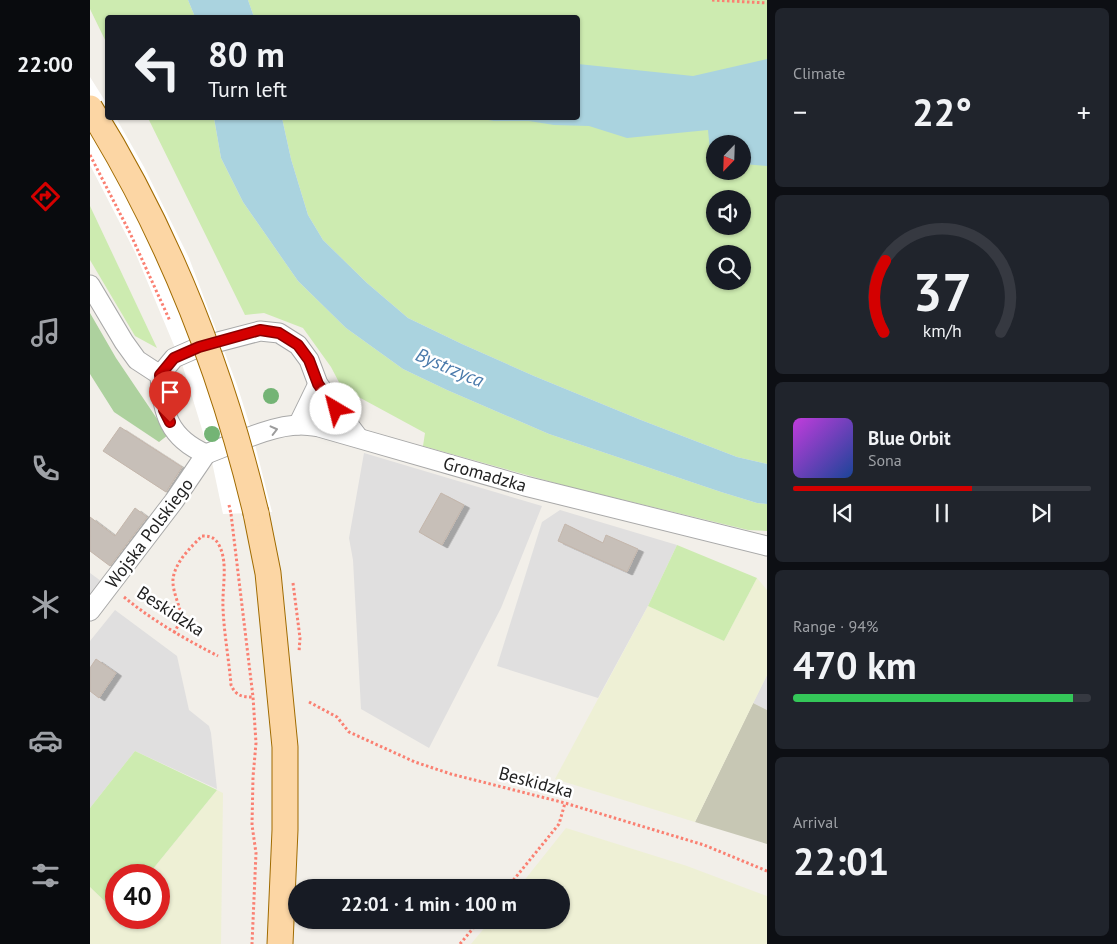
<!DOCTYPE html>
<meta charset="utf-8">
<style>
body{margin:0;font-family:"PT Sans",sans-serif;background:#20242c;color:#f1f3f6;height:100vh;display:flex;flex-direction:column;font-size:19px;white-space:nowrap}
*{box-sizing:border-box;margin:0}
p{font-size:16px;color:#9ea1a6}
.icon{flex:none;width:28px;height:28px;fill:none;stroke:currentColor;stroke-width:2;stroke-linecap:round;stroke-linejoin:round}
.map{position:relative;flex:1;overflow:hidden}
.panel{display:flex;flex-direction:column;gap:8px;padding:8px;background:#0d0f14;width:350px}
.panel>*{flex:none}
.hud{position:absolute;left:15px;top:15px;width:475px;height:105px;border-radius:5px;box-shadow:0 1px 4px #0004;background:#171b24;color:#f1f3f6;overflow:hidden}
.needle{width:32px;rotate:203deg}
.fabs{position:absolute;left:616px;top:135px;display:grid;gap:10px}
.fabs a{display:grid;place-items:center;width:45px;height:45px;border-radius:50%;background:#171b24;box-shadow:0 1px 4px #0004;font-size:25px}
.speed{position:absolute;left:15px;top:864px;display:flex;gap:10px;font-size:25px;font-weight:700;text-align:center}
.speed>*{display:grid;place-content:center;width:65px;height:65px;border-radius:50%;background:#171b24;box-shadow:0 1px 4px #0004;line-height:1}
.speed .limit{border:8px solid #d22;background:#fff;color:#111}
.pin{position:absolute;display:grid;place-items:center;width:42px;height:42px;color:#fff;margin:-51px -21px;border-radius:50% 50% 50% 0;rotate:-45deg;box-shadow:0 0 5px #0007}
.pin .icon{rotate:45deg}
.me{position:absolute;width:55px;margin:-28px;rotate:323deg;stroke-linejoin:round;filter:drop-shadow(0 0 4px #0008)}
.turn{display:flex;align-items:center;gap:18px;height:105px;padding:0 20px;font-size:22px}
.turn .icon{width:65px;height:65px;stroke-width:2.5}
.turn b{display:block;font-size:35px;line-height:42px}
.big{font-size:38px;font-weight:700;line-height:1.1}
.panel .widget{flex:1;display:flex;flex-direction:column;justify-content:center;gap:8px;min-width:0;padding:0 18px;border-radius:8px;background:#20242c}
.panel .dial{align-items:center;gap:0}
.dial svg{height:130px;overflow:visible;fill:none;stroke:#363941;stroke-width:7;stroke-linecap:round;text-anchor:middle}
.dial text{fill:#f1f3f6;stroke:none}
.song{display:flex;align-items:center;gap:15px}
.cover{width:60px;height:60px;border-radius:8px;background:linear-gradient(135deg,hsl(290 70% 55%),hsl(220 70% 35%))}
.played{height:5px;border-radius:2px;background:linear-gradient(90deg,#d40000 60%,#363941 60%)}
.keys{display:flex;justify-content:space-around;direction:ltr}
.heat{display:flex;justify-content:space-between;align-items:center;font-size:28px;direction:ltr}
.charge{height:8px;border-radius:4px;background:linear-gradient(90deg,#34c759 94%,#363941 0)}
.trip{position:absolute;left:198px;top:879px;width:282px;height:50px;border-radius:25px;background:#171b24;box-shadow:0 1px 4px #0004;font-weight:700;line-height:50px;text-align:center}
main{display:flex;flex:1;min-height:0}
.menu{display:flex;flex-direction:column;width:90px;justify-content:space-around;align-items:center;background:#090b0e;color:#9ea1a6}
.menu .icon{width:35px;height:35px}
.menu .active{color:#d40000}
.menu b{font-size:22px;color:#f1f3f6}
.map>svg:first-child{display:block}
.residential{fill:#e0dfdf}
.construction{fill:#c7c7b4}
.farmland{fill:#eef0d5}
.grass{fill:#cdebb0;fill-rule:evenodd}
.forest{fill:#add19e}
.water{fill:#aad3df}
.pier{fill:#fff}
.building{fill:#c7bfb8;stroke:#c4b6ab;filter:url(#shadow)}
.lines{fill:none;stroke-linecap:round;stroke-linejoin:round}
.minor-casing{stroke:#a9a9a9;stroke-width:21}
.major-casing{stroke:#a06b00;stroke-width:27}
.path{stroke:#fa8072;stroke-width:3;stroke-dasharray:2.5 2.5;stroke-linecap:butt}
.minor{stroke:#fff;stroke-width:19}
.major{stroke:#fcd6a4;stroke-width:25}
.major-bridge-casing{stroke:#a06b00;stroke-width:27;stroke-linecap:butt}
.path-bridge{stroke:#fa8072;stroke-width:3;stroke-dasharray:2.5 2.5;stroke-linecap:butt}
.major-bridge{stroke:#fcd6a4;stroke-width:25}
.tree{fill:#74b475}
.oneway{stroke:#9c9c9c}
.route-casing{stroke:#8a0000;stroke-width:12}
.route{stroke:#d40000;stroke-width:9}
.labels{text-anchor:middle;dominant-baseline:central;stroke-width:5;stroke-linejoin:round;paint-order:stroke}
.street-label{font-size:18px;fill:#222;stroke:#fff}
.water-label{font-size:19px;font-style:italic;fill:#4a7aab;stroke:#fff}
</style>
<main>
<nav class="menu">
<b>22:00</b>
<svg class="icon active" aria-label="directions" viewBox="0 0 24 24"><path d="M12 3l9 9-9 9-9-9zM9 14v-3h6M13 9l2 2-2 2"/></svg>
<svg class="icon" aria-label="music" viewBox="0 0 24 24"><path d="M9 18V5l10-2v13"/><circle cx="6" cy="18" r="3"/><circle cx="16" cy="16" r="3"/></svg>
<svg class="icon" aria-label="phone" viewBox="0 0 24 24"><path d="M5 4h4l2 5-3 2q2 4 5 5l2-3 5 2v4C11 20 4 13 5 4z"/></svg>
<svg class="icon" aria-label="climate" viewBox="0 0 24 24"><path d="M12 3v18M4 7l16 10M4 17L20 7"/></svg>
<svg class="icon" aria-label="car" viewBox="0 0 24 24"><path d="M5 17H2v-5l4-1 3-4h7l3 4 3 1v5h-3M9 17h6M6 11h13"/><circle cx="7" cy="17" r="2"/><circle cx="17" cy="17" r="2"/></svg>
<svg class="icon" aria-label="filters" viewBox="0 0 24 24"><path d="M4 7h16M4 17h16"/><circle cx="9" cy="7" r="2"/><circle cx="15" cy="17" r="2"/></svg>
</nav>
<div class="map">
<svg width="677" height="944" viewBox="0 0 677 944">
<defs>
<filter id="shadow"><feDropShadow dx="5.5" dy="3" stdDeviation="0" flood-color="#0004"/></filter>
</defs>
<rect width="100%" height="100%" fill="#f2efe9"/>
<g class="residential">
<polygon points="274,453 452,506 411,608 339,748 271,709 263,560 259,538"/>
<polygon points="470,510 587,545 558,606 508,698 407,666 452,522"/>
<polygon points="0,573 11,581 0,596"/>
<polygon points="25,610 87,656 99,710 119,726 121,733 127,789 45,751 0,808 0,641"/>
<polygon points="677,675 677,710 663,703"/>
</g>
<polygon class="construction" points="663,703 677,710 677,844 605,822"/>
<g class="farmland">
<polygon points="667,578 677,590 677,675 605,822 465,779 558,606 634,641"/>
<polygon points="127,790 133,793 131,944 0,944 0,887 26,912 26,918 69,918 69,875 58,875"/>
<polygon points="476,828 597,866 677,896 677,944 381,944 401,920 471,920 471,888 429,887"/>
</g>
<g class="grass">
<polygon points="0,0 98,0 105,17 18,18 17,44 0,9"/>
<path d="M158 0H677V464L647 457 551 420 444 376 372 344 318 318 277 283 233 240 218 215 201 159 192 118H488V18L164 17ZM625 144H652V171H625ZM625 199H652V226H625ZM625 254H652V281H625Z"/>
<polygon points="58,118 124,118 131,158 153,202 208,281 256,328 313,369 357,390 459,434 631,492 667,503 677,504 677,531 658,530 476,486 333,446 335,433 252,388 241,367 213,328 174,313 155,315"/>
<polygon points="0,206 67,348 45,336 0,260"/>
<polygon points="587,545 667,578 634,641 558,606"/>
<polygon points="45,751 127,790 58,875 26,875 26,912 0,887 0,808"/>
</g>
<polygon class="forest" points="0,313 26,358 78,435 69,442 24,412 0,374"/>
<g class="water">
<polygon points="98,0 158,0 164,17 105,17"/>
<polygon points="677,59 677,166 653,164 652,144 625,144 625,153 620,151 618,130 537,138 499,126 464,125 439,121 404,121 387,118 488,118 488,64 603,76"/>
<polygon points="124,118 192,118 201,159 218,215 233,240 277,283 318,318 372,344 444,376 551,420 647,457 677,464 677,504 667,503 631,492 459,434 357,390 313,369 256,328 208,281 153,202 131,158"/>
</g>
<polygon class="pier" points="0,77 17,104 18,118 26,118 54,167 99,258 147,385 161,429 182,512 133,514 122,462 93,367 45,252 0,165"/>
<g class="building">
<polygon points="30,427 92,467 76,492 13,451"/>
<polygon points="351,493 374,505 352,545 329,532"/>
<polygon points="45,508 57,517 20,566 0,551 0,517 25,536"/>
<polygon points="475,524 513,543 516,535 548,549 537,572 468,541"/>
<polygon points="6,659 26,673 9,698 0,691 0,668"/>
</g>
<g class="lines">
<g class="minor-casing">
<g id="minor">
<polyline points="0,285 34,342 47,360 70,375"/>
<polyline points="208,425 228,384"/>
<path d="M116 454C143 444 182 425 210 425 216 425 223 426 229 427L435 486 677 546"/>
<path d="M116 454C79 438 72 413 70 375L84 358 109 347 170 331 189 333 208 345 219 360 228 384 268 437"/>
<polyline points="0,611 84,501 116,454"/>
</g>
</g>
<g class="major-casing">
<polyline id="major" points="166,513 178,573 195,747 195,830 190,944"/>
</g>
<g class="path">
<polyline points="622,0 677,3"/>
<polyline points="141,514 163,697 166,743 163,777 162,825 166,853 162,944"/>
<polyline points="203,583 210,638 209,652"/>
<path d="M34 597C63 621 95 639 128 656"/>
<path d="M84 633 92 618C90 606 82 591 83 579 85 562 101 547 112 536 121 536 126 538 130 547 138 565 132 588 133 608 134 634 139 660 141 685 146 696 152 697 163 697"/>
<polyline points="219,702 247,717 259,732 325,762 361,774 475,803 614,845 677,871"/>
<polyline points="417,888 469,824 475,803"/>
<polyline points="370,944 390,920"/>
</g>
<use href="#minor" class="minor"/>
<use href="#major" class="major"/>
<g class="major-bridge-casing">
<path id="major-bridge" d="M0 108C78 233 132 370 166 513"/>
</g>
<g class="path-bridge">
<polyline points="0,155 40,233 80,321"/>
<polyline points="139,505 141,514"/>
</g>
<use href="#major-bridge" class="major-bridge"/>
</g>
<g class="tree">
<circle cx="181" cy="396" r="8"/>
<circle cx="122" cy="434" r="8"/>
</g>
<defs><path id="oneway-chevron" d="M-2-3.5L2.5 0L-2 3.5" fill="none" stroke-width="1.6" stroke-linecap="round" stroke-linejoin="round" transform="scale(1.25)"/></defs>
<use class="oneway" href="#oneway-chevron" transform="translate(184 430) rotate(-14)"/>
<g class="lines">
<g class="route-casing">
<polyline id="route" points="80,422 74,410 70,375 84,358 109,347 170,330 189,333 208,345 219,360 228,384 246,409"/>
</g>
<use href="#route" class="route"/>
</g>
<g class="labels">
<g class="street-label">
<text transform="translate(395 474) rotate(16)">Gromadzka</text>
<text transform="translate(59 533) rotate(-53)">Wojska Polskiego</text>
<text transform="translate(81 611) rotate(33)">Beskidzka</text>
<text transform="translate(446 782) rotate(15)">Beskidzka</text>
</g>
<g class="water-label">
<text transform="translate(360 367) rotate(23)">Bystrzyca</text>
</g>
</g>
</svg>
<div class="fabs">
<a><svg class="needle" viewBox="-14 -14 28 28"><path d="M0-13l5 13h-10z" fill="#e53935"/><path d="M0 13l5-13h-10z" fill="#9ea1a6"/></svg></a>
<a><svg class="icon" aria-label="sound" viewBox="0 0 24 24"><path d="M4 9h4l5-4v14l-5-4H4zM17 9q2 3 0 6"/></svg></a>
<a><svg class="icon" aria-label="search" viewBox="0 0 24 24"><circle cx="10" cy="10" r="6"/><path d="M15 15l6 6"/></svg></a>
</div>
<div class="speed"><div class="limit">40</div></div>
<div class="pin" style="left:80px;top:422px;background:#d93025"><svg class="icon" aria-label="arrive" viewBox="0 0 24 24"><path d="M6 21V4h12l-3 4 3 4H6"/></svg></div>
<svg class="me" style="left:246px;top:409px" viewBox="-20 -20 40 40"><circle r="19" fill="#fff"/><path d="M0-13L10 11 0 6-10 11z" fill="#d40000"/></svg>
<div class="trip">22:01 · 1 min · 100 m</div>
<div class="hud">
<div class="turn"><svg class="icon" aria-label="left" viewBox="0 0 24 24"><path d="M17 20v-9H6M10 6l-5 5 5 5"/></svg><div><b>80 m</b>Turn left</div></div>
</div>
</div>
<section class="panel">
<div class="widget"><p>Climate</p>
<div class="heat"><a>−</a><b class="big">22°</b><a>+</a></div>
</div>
<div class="widget dial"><svg viewBox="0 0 100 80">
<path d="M14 69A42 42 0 1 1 86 69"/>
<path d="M14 69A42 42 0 0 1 15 25" stroke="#d40000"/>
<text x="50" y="56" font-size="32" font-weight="700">37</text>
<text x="50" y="72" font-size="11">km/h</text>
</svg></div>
<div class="widget">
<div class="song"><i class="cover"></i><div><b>Blue Orbit</b><p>Sona</p></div></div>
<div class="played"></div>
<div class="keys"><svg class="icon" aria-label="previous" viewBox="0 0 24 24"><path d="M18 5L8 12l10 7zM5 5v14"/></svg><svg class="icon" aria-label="pause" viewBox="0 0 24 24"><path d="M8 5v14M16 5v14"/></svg><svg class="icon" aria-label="next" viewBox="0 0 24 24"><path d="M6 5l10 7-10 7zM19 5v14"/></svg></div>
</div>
<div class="widget"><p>Range · 94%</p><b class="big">470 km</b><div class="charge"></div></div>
<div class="widget"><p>Arrival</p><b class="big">22:01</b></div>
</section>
</main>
